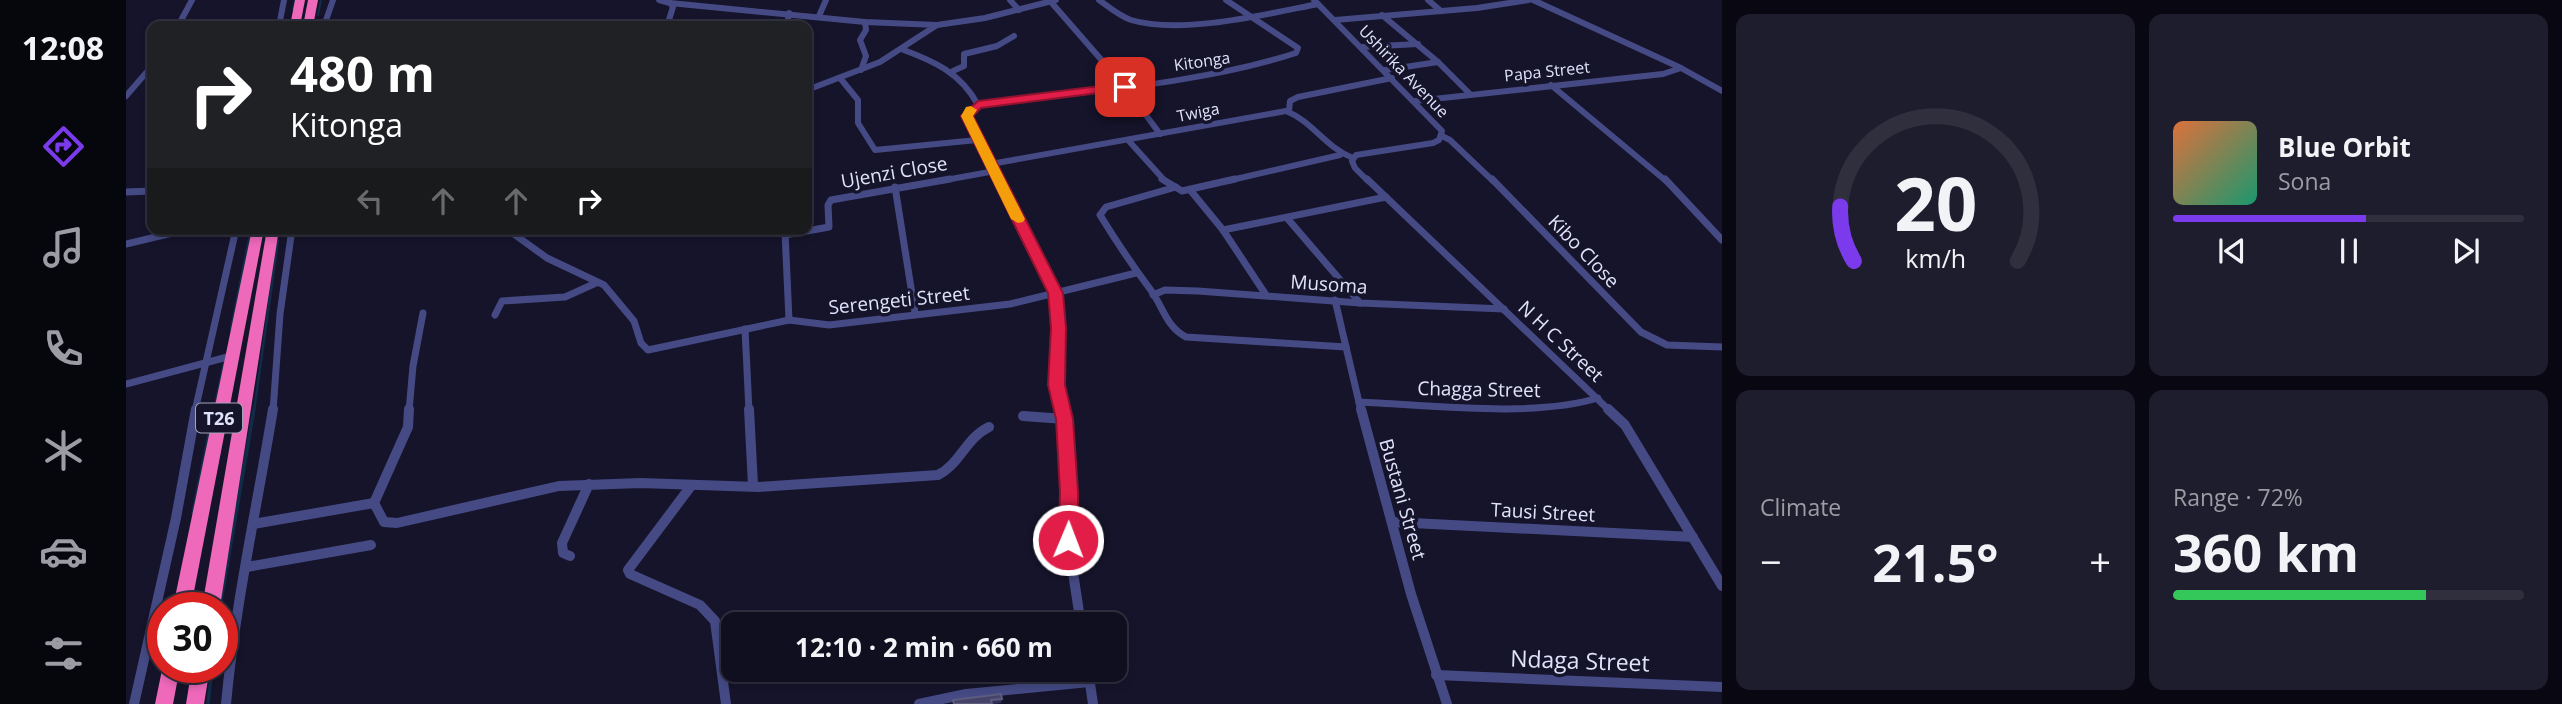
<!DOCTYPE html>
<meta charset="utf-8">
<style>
body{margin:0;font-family:"Open Sans",sans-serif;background:#1e1d2d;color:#f1f3f6;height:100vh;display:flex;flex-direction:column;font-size:26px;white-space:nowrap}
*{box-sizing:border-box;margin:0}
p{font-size:23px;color:#9c9ca5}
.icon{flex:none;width:38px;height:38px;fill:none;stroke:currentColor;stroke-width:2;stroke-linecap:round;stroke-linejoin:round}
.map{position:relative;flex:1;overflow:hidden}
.panel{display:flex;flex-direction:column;gap:14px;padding:14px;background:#090812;width:840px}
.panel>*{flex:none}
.guide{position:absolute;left:21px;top:21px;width:665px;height:214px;border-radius:14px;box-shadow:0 4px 10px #0003,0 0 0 2px #302f3e;background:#202124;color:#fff;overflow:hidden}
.speed{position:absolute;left:21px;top:592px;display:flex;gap:14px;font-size:35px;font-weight:700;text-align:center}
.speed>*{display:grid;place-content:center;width:91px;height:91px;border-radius:50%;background:#100f20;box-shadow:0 4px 10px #0003,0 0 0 2px #302f3e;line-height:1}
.speed .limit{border:10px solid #d22;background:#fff;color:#111}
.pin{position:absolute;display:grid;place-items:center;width:60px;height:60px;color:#fff;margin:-30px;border-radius:14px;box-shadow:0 4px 10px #0006}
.me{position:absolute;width:77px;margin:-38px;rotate:1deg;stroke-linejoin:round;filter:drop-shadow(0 0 5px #0008)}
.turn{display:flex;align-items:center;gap:24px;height:147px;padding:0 28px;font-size:32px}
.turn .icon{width:91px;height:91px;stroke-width:2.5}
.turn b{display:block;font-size:49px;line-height:60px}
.lanes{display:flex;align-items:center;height:66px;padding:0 28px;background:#0003;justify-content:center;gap:35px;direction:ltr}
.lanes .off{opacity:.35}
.big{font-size:52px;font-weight:700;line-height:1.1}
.panel .card{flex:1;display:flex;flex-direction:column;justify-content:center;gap:10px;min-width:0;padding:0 24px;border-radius:14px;background:#1e1d2d}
.panel .dial{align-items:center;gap:0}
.dial svg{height:182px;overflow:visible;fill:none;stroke:#302f3e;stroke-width:7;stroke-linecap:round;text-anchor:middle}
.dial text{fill:#f1f3f6;stroke:none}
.song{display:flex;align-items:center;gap:21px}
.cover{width:84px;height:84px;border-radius:10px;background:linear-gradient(135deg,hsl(20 70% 55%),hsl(160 70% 35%))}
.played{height:7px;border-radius:4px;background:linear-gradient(90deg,#7c3aed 55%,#302f3e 55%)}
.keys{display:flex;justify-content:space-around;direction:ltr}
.heat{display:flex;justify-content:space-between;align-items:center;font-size:38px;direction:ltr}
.charge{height:10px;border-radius:5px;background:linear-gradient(90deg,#34c759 72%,#302f3e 0)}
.panel .tiles{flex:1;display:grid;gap:14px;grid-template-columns:repeat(2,1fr)}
.trip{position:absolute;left:595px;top:612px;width:406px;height:70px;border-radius:14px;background:#100f20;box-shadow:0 4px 10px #0003,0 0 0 2px #302f3e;font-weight:700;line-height:70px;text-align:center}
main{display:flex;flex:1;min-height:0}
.tabs{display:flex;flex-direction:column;width:126px;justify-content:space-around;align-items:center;background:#06060d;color:#9c9ca5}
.tabs .icon{width:49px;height:49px}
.tabs .current{color:#7c3aed}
.tabs b{font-size:32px;color:#f1f3f6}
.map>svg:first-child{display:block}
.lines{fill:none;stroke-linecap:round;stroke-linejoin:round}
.stream-far2{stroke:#112c47;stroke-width:2}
.stream-far1{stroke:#112c47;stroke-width:2.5}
.stream{stroke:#112c47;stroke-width:3.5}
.street-far2{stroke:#454a85;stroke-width:6}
.street-far1{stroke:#454a85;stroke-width:7}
.street{stroke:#454a85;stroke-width:10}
.highway{fill:#ef69bb;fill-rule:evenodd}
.wall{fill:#322f56}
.building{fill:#454368;stroke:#5d5c7f;stroke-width:2}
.route{fill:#e11d48;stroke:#92132f;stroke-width:2}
.slow{fill:#f59e0b}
.labels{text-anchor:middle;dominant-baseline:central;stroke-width:7;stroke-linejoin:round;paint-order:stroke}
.far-street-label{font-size:16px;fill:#e1e2fc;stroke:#15142b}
.shield{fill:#15142b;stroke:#a4a4bd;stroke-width:2}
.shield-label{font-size:18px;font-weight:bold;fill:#e1e2fc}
.street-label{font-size:19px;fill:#e1e2fc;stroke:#15142b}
.near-street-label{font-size:23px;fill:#e1e2fc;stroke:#15142b}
</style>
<main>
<nav class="tabs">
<b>12:08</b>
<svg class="icon current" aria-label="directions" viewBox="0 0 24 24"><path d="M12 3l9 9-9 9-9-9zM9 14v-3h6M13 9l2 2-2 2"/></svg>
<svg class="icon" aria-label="music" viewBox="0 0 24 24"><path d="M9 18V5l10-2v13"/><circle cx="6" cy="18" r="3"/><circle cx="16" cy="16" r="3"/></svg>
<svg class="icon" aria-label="phone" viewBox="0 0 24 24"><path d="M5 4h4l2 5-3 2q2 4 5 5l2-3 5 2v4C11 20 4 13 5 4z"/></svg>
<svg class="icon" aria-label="climate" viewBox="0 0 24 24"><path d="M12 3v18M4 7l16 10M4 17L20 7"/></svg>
<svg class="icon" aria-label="car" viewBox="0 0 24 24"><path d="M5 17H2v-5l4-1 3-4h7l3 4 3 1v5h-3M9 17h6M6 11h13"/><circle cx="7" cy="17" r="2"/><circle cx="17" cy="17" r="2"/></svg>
<svg class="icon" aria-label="filters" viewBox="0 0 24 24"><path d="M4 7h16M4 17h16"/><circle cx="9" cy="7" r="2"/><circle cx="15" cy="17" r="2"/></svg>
</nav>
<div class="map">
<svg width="1596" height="704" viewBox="0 0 1596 704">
<rect width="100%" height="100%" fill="#15142b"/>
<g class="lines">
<g class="stream-far2">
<polyline points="167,9 169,0"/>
<polyline points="192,15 195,0"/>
</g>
<g class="stream-far1">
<polyline points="105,329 125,229"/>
<polyline points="88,411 98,362"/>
<polyline points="128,411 152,241"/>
</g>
<g class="stream">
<polyline points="67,513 88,409"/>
<polyline points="94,607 128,409"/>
<polyline points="82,704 86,667"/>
</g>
<g class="street-far2">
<polyline points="533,0 544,3 547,7 541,26"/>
<polyline points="884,0 893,10"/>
<path d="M973 0C983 7 993 16 1005 20 1055 35 1141 14 1192 4"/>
<polyline points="1188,0 1316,131 1313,140 1307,143 1230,155 1226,161 1229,168 1242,181"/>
<polyline points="1302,0 1315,11"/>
<polyline points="1407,0 1555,68 1596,91"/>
<polyline points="925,2 999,87 1034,134"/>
<polyline points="544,3 739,22 811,25"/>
<polyline points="1256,15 1312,62 1343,93"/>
<polyline points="693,16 700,0"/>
<polyline points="1209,20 1351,8 1403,0"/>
<polyline points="52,26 66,0"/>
<polyline points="153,26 158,0"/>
<polyline points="198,26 207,0"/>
<polyline points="661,26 663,13"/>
<polyline points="1236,47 1292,44"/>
<path d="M775 49C808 61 835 73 852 105L841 116 874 181"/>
<polyline points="735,70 740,56 734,40 740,30 739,22"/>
<polyline points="1259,70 1312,62"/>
<polyline points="827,71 838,66 838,54 871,46 888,36"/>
<polyline points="714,78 732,100 732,123 749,150 851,140"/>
<polyline points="1425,85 1540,181"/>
<polyline points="681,90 754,62 811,25 859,18 930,0"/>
<polyline points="0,96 26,66"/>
<polyline points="1289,101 1537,74 1555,68"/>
<path d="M852 105C956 91 1071 85 1170 53L1172 48 1100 0"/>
<polyline points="1163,111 1164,101 1172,97 1266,78"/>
<polyline points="1316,136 1324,140 1367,181"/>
<polyline points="1002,140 1039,181"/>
<path d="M865 164 1160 111C1186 121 1200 148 1227 158"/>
<polyline points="814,181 869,171"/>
<polyline points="1101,181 1214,155"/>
</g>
<g class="street-far1">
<polyline points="873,179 930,293 933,328 930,385 937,411"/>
<polyline points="1036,179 1056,191 1109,179"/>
<polyline points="1241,179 1484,411"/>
<polyline points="1366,179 1515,332 1541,345 1596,347"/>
<polyline points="1539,179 1596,240"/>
<polyline points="769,187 789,313"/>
<path d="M1050 187 980 207 974 215C990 241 1006 265 1024 289 1037 306 1040 327 1060 337L1220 347"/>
<polyline points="1065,191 1097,230 1140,295"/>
<polyline points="0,192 26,191"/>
<polyline points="1161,218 1234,303"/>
<polyline points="381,229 421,258 478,285 508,321 515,343 522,350 663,320 703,325 884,304 1010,273"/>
<polyline points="1097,230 1260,197"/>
<polyline points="165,231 177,229"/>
<polyline points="659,232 663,320"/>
<polyline points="659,235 703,227 702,205 705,200 824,179"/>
<polyline points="0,244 63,229"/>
<polyline points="1027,295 1039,290 1072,291 1234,303 1378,309"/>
<polyline points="1209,300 1235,411"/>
<polyline points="369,315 376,301 439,297 470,283"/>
<polyline points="619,329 623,411"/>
<polyline points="0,384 105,356"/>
<path d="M1233 402C1305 405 1405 418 1472 398"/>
<polyline points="69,411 110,229"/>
<polyline points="147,411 154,314 166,229"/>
<polyline points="283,411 287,366 297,313"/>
</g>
<g class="street">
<polyline points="623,409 627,485"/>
<polyline points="936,409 939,419 942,540 955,625"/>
<polyline points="1235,409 1285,594 1321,704"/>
<polyline points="1482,409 1499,425 1596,586"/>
<polyline points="897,416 939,419"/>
<polyline points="565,486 502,570 504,574 574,605 589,621 600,704"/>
<polyline points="248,503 282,427 283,409"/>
<polyline points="1266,522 1567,537"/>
<path d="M127 524 248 503 258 522 271 523 433 486 515 483 632 487 812 475C834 464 840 438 863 427"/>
<polyline points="444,556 437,553 436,543 463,484"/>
<polyline points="121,567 245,545"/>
<polyline points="962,670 967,704"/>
<polyline points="1310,675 1596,687"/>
<polyline points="8,704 50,518 70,409"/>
<path d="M100 704C109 605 131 507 147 409"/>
<polyline points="793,704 840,694 963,682"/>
</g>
<g class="highway">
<polygon points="169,0 179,0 174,26 164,26"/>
<polygon points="182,0 192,0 187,26 177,26"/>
<polygon points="126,229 138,229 65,607 47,607"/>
<polygon points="141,229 153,229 94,607 76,607"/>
<polygon points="37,665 37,667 54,667 47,704 29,704"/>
<polygon points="66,667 84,667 78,704 60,704"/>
</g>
</g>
<polygon class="wall" points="876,699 875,703 868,704 827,704 827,700"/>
<polygon class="building" points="875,694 876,699 865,700 866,704 828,704 827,700"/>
<polygon class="route" points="999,83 1003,84 1003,89 855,108 847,116 937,293 940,328 939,385 947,419 952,492 952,540 949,546 942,548 936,546 933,540 934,492 930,419 922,385 925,328 922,293 835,116 852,101"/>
<polygon class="slow" points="845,106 851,110 847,116 899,219 897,222 892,223 885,219 835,116 840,107"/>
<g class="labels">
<g class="far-street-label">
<text transform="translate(1076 61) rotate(-8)">Kitonga</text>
<text transform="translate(1278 71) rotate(46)">Ushirika Avenue</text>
<text transform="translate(1421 71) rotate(-6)">Papa Street</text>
<text transform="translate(1072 112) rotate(-11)">Twiga</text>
</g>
<rect class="shield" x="70" y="403.5" width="46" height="29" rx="5"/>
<g class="shield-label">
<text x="93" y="418">T26</text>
</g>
<g class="street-label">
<text transform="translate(768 172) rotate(-10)">Ujenzi Close</text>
<text transform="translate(1458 251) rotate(46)">Kibo Close</text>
<text transform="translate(1203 284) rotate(4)">Musoma</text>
<text transform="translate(773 300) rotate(-6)">Serengeti Street</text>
<text transform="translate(1435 341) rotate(43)">N H C Street</text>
<text transform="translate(1353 389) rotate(1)">Chagga Street</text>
<text transform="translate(1277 499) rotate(74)">Bustani Street</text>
<text transform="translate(1417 512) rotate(3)">Tausi Street</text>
</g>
<g class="near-street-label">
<text transform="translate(1454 660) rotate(2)">Ndaga Street</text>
</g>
</g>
</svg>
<div class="speed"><div class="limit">30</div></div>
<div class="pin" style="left:999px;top:87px;background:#d93025"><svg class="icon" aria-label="arrive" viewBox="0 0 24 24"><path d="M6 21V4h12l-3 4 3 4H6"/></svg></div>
<svg class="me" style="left:942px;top:540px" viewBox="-20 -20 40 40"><circle r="17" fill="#e11d48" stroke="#fff" stroke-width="3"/><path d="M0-11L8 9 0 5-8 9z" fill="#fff"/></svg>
<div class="trip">12:10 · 2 min · 660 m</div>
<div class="guide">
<div class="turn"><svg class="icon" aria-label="right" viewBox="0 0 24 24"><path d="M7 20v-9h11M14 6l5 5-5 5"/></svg><div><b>480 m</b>Kitonga</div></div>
<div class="lanes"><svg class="icon off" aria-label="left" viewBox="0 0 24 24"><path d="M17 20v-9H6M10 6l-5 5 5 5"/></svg><svg class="icon off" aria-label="ahead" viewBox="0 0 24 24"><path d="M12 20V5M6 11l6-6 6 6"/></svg><svg class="icon off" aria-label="ahead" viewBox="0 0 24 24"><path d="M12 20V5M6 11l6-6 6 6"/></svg><svg class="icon" aria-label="right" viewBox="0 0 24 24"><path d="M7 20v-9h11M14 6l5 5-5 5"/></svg></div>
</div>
</div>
<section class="panel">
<div class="tiles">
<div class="card dial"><svg viewBox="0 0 100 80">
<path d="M14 69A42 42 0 1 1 86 69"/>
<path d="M14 69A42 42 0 0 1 8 45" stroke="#7c3aed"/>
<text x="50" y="56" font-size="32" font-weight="700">20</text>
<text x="50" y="72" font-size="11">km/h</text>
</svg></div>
<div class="card">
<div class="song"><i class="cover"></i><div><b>Blue Orbit</b><p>Sona</p></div></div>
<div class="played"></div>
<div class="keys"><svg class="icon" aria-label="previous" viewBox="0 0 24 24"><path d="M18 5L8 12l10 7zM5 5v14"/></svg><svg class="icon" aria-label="pause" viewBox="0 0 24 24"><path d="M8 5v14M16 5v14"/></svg><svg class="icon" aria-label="next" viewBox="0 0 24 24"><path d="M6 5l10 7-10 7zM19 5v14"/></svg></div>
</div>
<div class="card"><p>Climate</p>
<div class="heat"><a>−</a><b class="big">21.5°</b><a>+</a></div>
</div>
<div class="card"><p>Range · 72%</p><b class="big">360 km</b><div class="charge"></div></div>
</div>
</section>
</main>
